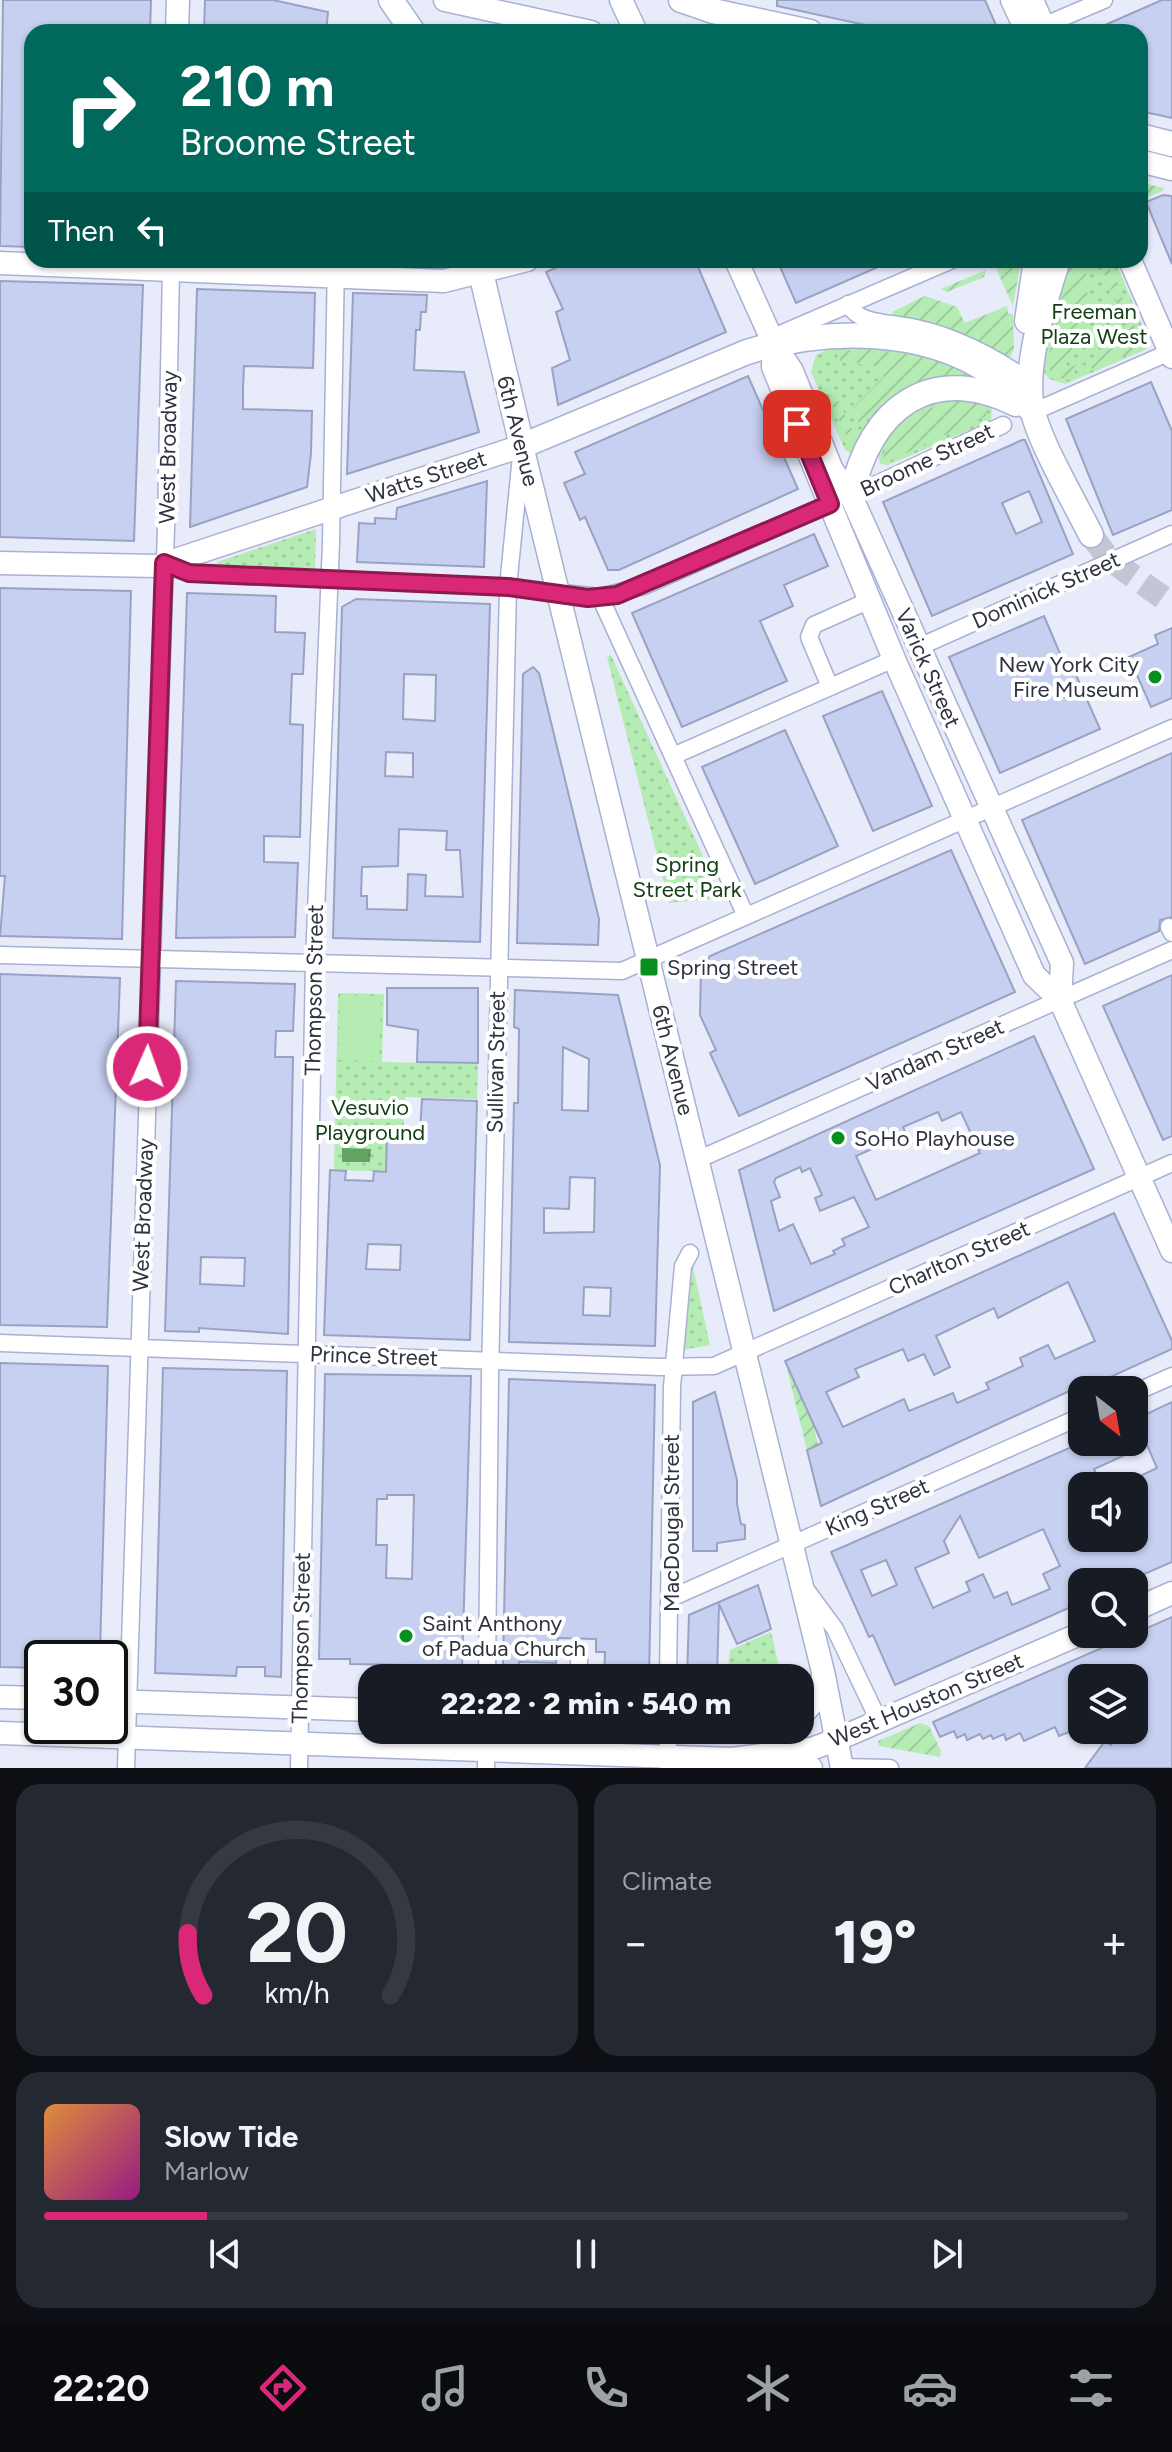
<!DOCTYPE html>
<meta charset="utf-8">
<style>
body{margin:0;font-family:Figtree,sans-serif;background:#242831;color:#f1f3f6;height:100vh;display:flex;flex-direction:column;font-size:30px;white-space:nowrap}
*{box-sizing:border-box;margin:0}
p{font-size:26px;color:#9ea1a6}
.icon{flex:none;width:44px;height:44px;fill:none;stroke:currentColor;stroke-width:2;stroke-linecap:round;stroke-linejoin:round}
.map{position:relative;height:1768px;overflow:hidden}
.side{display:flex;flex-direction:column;gap:16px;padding:16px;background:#0d0f14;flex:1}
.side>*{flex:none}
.banner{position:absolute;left:24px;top:24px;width:1124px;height:244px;border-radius:24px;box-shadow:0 2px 6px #0004;background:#00695c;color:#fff;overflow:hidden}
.needle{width:52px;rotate:149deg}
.tools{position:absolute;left:1068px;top:1376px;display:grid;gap:16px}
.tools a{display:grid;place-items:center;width:80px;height:80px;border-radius:16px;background:#171b24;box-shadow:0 2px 6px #0004;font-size:40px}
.speed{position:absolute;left:24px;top:1640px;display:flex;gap:16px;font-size:40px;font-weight:700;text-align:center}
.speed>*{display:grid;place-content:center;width:104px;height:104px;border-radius:50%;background:#171b24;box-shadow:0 2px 6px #0004;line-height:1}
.speed .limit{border:4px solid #111;border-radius:12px;background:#fff;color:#111}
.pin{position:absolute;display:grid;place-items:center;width:68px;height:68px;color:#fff;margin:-34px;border-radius:16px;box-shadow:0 4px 12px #0006}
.me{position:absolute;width:88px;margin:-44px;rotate:2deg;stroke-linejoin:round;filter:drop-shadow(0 0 6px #0008)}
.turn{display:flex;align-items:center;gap:28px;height:168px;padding:0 24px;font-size:36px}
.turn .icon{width:104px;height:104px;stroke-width:2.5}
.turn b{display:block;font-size:56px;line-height:68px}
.then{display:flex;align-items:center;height:76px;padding:0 24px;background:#0003;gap:16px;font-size:30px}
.big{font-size:60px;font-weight:800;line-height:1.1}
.side .card{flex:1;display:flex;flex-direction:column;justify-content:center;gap:12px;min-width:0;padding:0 28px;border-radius:24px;background:#242831}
.side .dial{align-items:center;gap:0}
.dial svg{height:208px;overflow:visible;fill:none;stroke:#363941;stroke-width:7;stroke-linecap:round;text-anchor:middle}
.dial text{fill:#f1f3f6;stroke:none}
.song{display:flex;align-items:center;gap:24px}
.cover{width:96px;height:96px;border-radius:12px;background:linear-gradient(135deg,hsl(30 70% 55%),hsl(310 70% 35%))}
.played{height:8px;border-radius:4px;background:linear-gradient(90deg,#db2777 15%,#363941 15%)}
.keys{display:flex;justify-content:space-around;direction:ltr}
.heat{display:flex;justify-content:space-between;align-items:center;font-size:44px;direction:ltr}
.side .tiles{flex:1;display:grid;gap:16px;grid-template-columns:1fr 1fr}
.card:last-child{grid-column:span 2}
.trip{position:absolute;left:358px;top:1664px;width:456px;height:80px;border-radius:24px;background:#171b24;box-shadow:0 2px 6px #0004;font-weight:800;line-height:80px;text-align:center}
.dock{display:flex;height:128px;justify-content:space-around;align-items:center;background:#090b0e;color:#9ea1a6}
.dock .icon{width:56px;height:56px}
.dock .current{color:#db2777}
.dock b{font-size:36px;color:#f1f3f6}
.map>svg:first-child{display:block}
.grass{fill:url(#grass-dots)}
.garden{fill:url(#garden-furrows)}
.pitch{fill:#b5ecb4}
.water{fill:url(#water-ripples)}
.building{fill:#c8d0f1;stroke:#9aa2c3;stroke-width:2;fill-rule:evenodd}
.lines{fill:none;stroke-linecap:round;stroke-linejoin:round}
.highway-tunnel{stroke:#c3c6d5;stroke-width:24;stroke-dasharray:24 12;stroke-linecap:butt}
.minor-casing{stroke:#a9b1d3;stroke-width:19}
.major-casing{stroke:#a9b1d3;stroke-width:25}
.highway-casing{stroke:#a9b1d3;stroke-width:27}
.minor{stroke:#fff;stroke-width:16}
.major{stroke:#fff;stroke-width:22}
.highway{stroke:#fff;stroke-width:24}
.route-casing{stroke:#8e194d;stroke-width:20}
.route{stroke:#db2777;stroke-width:14}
.poi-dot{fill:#068e1f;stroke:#fff;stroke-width:3}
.labels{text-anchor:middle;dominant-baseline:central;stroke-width:8;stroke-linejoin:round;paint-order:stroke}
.park-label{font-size:22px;fill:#134116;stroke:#fff}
.street-label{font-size:22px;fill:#2f323f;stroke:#fff}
.poi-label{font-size:22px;fill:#2f323f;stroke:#fff;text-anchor:start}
</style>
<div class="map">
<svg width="1172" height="1768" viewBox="0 0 1172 1768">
<defs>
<pattern id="grass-dots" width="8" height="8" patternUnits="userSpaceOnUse" patternTransform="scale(2)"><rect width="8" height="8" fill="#b5ecb4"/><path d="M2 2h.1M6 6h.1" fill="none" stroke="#9ccb9c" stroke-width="1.8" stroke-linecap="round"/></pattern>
<pattern id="garden-furrows" width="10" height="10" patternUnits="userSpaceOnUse" patternTransform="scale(2)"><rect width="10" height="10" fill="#b5ecb4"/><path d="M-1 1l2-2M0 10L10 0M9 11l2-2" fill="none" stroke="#9ccb9c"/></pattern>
<pattern id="water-ripples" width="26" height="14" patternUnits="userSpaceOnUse" patternTransform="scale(2)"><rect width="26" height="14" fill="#62a362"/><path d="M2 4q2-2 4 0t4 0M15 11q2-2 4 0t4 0" fill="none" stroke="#518552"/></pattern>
</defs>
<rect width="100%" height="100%" fill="#e8ebfa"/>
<g class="grass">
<polygon points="1067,260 1115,260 1150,344 1145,350 1065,384 1049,379 1040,368"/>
<polygon points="833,347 900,348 954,362 884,410 871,421 850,453 845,450 811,372 816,355"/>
<path d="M963 393 992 407 991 421 888 465 880 464C874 443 896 418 914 408 927 401 948 398 963 393Z"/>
<polygon points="316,529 315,572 218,566 217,562"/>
<polygon points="611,655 718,889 719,898 669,903 607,657"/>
<polygon points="338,993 384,994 382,1062 478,1064 477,1099 405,1097 402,1172 334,1170"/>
<polygon points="690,1253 710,1345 676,1351"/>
<polygon points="771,1632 782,1678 727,1678 730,1650"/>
</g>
<g class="garden">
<polygon points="1140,182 1164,188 1163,191 1140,200"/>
<polygon points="1010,260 1021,260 1013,306 997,271 998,265"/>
<polygon points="1071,260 1084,260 1088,285 1081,351 1061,360 1065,369 1082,363 1084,366 1068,374 1070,380 1052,376 1047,362"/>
<polygon points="1098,260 1106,260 1137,332 1131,335"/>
<polygon points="986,270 984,277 947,292 941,289"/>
<polygon points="925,296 957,307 965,323 1007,306 1008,313 1013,314 1014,350 1008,360 896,320 892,312"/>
<polygon points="1138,335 1144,347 1093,370 1089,360"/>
<path d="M870 350C902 352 952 356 977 378 935 389 889 387 861 427L853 408 884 376 880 366H865L853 361 841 363 836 351Z"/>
<path d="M962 400 980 402 987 409 986 416 888 461 883 460C888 422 929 405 962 400Z"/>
<polygon points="839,401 855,437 851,448 832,404"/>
<polygon points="785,1361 814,1427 818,1445 807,1450"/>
<polygon points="920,1723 929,1726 941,1751 940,1757 879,1746 878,1741"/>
</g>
<polygon class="pitch" points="340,995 381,996 379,1061 339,1060"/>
<polygon class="water" points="342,1148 371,1149 370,1162 342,1162"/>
<g class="building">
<polygon points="3,0 151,0 150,32 32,32 32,247 0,246"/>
<polygon points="205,0 273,0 328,12 326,32 204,32"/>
<polygon points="777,0 985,0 999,32 898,32 777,6"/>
<polygon points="1162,0 1172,0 1172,118 1140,111 1140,32 1089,32"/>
<polygon points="1163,195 1172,196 1172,264 1146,202"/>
<polygon points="574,260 695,260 726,332 558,405 552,368 570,360 556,312 563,309 546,272"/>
<polygon points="777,260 894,260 796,303"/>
<polygon points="0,281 143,285 134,541 0,537"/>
<polygon points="197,289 315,293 313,368 244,366 243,388 243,409 312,411 311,453 307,487 190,527"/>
<polygon points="353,293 427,295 426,312 421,312 420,330 416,330 414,370 464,372 479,432 347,474"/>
<polygon points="748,376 798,489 619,570 608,570 585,517 580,520 564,483 585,474 575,452"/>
<polygon points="1151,382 1172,431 1172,510 1113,535 1066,419"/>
<path d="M1022 440H1025L1073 554 932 616 883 502ZM1029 491 1042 522 1016 534 1002 503Z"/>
<polygon points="487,481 484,567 357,562 359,523 375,524 375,518 396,519 397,508"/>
<polygon points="814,534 828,566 784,585 793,606 760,621 787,681 682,727 632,613"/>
<polygon points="0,588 131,591 122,939 0,936 5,876 0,876"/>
<polygon points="187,593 276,596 275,632 305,633 303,674 292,674 290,724 303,725 300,837 264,836 264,862 298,863 295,937 176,938"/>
<path d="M356 599 490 604 480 942 333 938 342 607ZM404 674 436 675 435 721 403 719ZM386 752 413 753V777L385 776ZM399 829 447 831 446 850H460L463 897 425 896 426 875 408 874 407 910 367 909V896H361L362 867 398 866Z"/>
<polygon points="1044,616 1067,670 1073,668 1100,729 1000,773 949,657"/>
<polygon points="1172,628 1172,698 1151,707 1129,657 1158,644 1155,635"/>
<polygon points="533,667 539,673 599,919 598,945 517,943 523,674"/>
<polygon points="882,691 932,806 873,831 823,716"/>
<polygon points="785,730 838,846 755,884 702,767"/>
<polygon points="1172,753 1172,917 1160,920 1159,931 1085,964 1022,820"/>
<polygon points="951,850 1015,992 739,1116 710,1053 716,1050 700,1015 701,970 710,956"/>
<polygon points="0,974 120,978 107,1327 0,1325"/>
<polygon points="1172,975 1172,1136 1163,1140 1103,1006"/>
<path d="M176 981 295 984 293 1031H276L275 1057H293L288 1334 199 1328V1332L165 1331ZM201 1257 245 1258 244 1286 200 1284Z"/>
<polygon points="387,988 478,988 478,1063 417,1062 418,1030 387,1025"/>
<path d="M515 990 618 995 660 1165 655 1346 509 1342 514 1103H518L519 1029 514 1027ZM563 1047 589 1059 588 1111 562 1110ZM570 1177 595 1178 594 1232 544 1233V1208L569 1209ZM584 1287 611 1288 610 1316 583 1315Z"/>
<path d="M1034 1036 1094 1169 774 1311 739 1170ZM938 1112 942 1121 961 1112 980 1153 876 1200 856 1156 906 1134 903 1127ZM800 1167 802 1172 810 1168 822 1195 815 1198 820 1211 854 1197 869 1227 842 1239 845 1245 833 1251 835 1254 811 1264 793 1224 779 1231 771 1201 780 1197 774 1182 776 1178Z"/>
<path d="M422 1099 477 1101 470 1340 324 1335 330 1170 346 1171 345 1180 373 1181 374 1171 386 1172 387 1132H420ZM368 1244 401 1245 400 1270 366 1269Z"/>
<path d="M1114 1213 1172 1341V1349L1082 1390 1080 1386 821 1506 807 1450 822 1443 785 1361ZM1068 1282 1095 1341 1055 1359 1048 1345 1020 1358 1023 1366 986 1383 989 1389 957 1403 953 1393 909 1411 904 1399 843 1427 826 1392 859 1377 855 1369 903 1349 908 1361 924 1354 934 1375 950 1367 936 1336 994 1308 998 1318Z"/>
<polygon points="0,1363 108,1366 100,1652 63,1651 62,1658 42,1658 42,1668 0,1667"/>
<polygon points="163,1368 287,1371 281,1677 265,1676 265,1667 237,1667 236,1676 155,1673"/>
<path d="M325 1374 471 1376 462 1666 350 1664V1659H319ZM387 1495H414L412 1579 386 1578 387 1545H376L377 1499H387Z"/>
<polygon points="509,1379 655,1385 649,1678 604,1678 605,1652 596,1652 596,1639 558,1638 556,1663 519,1662 519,1666 503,1666"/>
<polygon points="715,1392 737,1480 737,1504 741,1524 745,1525 745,1539 717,1543 717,1551 693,1551 693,1402"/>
<path d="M1172 1402V1562L1126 1582H1082V1602L895 1685 873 1635 869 1637 831 1552 1083 1442H1134V1420ZM1147 1445 1157 1468 1134 1479V1538H1082V1482L1097 1476 1094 1469ZM960 1516 979 1558 1043 1529 1060 1566 1043 1574 1050 1589 1012 1605 1007 1592 994 1598 983 1574 966 1582 970 1591 933 1608 915 1568 949 1553 944 1541ZM886 1560 897 1585 872 1596 861 1570Z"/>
<polygon points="758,1585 771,1629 737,1644 719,1604 717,1678 687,1678 689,1615"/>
<polygon points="1172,1617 1172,1768 1085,1768 1105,1741 1111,1745 1123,1730 1134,1730 1134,1678 1082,1678 1082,1693 1079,1691 1082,1727 1059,1736 1055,1727 1024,1741 1020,1733 1006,1740 1004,1734 993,1739 991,1735 983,1739 980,1734 967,1740 965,1734 957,1738 954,1731 940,1737 933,1722"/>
</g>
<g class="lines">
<polyline class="highway-tunnel" points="1091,535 1109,559 1172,604"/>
<g class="minor-casing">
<g id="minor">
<polyline points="1043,26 1104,0"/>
<path d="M848 304C859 324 885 322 905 326 950 333 993 356 1031 382"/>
<polyline points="771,338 952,260"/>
<polyline points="1033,412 1170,352"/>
<polyline points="851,496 1003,425"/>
<polyline points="164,563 189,573 508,587 600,597 644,586 830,504"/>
<polyline points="600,597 746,916"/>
<polyline points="919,647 1172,534"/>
<polyline points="830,687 809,637 814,625 870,600"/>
<polyline points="673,756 894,659"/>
<polyline points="1169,927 1172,933"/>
<polyline points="0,955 622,971 1172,728"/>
<polyline points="697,1160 1172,950"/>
<polyline points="0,1343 659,1367 714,1366 1172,1163"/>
<polyline points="1134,1393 1172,1376"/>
<polyline points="807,1591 835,1629 879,1721"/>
<polyline points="671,1598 1082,1416"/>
<polyline points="487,1678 490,1375 508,587 521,456"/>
<polyline points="517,1678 522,1678"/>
<polyline points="579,1678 579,1652"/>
<polyline points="668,1678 672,1387 683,1266 690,1253"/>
<polyline points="841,1767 890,1768"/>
<polyline points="126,1768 166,528 171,268"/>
<polyline points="299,1768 314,962 331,543 336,260"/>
<polyline points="486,1768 487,1730"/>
<polyline points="668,1768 668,1730"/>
</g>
</g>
<g class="major-casing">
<g id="major">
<polyline points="445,0 591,32"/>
<polyline points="621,0 636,32"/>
<polyline points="1012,0 1027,32"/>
<polyline points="1032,0 1046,32"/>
<polyline points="177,32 178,0"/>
<polyline points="1140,161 1172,169"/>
<polyline points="736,260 774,344 792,371 832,470 851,496 1062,963 1060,1000"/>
<polyline points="1130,260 1172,357"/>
<polyline points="0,263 444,281 527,260"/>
<polyline points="774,344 773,367 894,659 1034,975 1060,1000 1172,1251"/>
<polyline points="0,563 157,566 522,446 824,1676 842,1768"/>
<polyline points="1134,1610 1172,1593"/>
<polyline points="0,1697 42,1698"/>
<polyline points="110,1701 372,1710"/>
<polyline points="800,1717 814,1701 823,1677"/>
<polyline points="0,1733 732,1759 811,1749 836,1740 1082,1633"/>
<polyline points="760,1764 811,1768"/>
</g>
</g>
<g class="highway-casing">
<g id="highway">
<polyline points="391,0 413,32"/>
<polyline points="681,0 713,11 810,32"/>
<polyline points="1140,136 1172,144"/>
<path d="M478 260 522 446 747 352C825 328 922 326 992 374 1007 384 1020 399 1033 412"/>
<path d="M1058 260C1045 301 1022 369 1033 412 1041 445 1075 503 1091 535"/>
<polyline points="1027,321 1036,260"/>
<path d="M851 496C871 407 930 362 1016 404"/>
</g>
</g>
<use href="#minor" class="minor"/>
<use href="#major" class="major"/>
<use href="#highway" class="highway"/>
</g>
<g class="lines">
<g class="route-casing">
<polyline id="route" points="147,1067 164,563 189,573 508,587 588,598 617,595 830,504 797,424"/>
</g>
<use href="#route" class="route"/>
</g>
<g class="poi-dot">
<circle cx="1155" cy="677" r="8"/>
<rect x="639" y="957" width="20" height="20" rx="4"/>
<circle cx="838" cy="1138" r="8"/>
<circle cx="406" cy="1636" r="8"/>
</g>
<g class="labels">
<g class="park-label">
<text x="1094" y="311">Freeman<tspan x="1094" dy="25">Plaza West</tspan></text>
<text x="687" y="864">Spring<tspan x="687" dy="25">Street Park</tspan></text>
<text x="370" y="1107">Vesuvio<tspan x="370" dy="25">Playground</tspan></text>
</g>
<g class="street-label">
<text transform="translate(518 431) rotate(76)">6th Avenue</text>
<text transform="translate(168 447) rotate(-89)">West Broadway</text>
<text transform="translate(927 460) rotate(-25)">Broome Street</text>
<text transform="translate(426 477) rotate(-18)">Watts Street</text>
<text transform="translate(1046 590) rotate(-24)">Dominick Street</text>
<text transform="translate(928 668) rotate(66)">Varick Street</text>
<text transform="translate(314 990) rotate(-89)">Thompson Street</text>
<text transform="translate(935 1055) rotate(-24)">Vandam Street</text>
<text transform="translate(673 1060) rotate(76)">6th Avenue</text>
<text transform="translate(496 1062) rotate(-89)">Sullivan Street</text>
<text transform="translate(143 1215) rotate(-88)">West Broadway</text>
<text transform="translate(959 1258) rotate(-24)">Charlton Street</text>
<text transform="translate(374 1356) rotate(2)">Prince Street</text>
<text transform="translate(877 1507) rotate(-24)">King Street</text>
<text transform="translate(671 1523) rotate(-90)">MacDougal Street</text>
<text transform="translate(301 1638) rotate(-89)">Thompson Street</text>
<text transform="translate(926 1700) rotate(-23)">West Houston Street</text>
</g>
<g class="poi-label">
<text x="1139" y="664" text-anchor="end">New York City<tspan x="1139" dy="25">Fire Museum</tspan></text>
<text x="667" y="967">Spring Street</text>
<text x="854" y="1138">SoHo Playhouse</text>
<text x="422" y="1623">Saint Anthony<tspan x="422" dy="25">of Padua Church</tspan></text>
</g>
</g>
</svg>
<div class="tools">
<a><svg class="needle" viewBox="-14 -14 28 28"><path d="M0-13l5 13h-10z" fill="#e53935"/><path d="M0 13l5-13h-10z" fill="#9ea1a6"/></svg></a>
<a><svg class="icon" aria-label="sound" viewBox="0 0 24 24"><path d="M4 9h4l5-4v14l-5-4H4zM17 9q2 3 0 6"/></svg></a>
<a><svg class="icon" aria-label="search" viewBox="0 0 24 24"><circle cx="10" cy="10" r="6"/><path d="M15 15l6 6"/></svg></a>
<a><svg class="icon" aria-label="layers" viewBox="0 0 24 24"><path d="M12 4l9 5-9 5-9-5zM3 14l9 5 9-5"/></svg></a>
</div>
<div class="speed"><div class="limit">30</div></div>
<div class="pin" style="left:797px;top:424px;background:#d93025"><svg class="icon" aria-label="arrive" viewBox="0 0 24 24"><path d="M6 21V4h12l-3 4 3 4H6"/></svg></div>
<svg class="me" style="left:147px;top:1067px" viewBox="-20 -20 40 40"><circle r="17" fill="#db2777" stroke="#fff" stroke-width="3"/><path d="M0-11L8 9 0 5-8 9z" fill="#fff"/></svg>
<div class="trip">22:22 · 2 min · 540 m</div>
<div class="banner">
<div class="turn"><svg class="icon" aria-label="right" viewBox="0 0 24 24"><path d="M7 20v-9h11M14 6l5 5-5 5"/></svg><div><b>210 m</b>Broome Street</div></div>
<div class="then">Then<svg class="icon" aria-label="left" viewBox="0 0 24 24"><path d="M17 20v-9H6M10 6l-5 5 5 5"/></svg></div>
</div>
</div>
<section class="side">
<div class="tiles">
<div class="card dial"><svg viewBox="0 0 100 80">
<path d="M14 69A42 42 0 1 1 86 69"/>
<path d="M14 69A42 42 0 0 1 8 45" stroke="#db2777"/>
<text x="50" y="56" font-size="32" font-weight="700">20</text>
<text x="50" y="72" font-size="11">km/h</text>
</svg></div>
<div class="card"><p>Climate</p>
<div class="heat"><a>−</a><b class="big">19°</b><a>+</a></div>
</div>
<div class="card">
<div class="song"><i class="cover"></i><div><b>Slow Tide</b><p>Marlow</p></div></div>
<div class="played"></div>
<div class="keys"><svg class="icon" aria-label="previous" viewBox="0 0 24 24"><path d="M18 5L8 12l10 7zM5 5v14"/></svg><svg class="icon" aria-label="pause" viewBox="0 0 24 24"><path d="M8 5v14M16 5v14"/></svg><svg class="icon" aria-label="next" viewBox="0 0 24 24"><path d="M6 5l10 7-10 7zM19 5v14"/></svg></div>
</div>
</div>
</section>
<nav class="dock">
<b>22:20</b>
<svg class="icon current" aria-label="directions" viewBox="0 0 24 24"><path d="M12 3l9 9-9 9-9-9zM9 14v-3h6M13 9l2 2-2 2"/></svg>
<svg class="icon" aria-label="music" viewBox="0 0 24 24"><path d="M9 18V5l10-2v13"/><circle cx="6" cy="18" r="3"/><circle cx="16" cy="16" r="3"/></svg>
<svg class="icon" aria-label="phone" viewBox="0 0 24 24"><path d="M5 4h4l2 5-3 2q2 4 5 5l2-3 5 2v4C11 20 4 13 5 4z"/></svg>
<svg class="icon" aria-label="climate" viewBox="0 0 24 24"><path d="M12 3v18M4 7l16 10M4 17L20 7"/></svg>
<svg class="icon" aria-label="car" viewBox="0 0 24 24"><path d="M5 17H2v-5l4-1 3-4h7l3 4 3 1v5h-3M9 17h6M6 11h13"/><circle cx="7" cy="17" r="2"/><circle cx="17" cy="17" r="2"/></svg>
<svg class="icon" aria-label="filters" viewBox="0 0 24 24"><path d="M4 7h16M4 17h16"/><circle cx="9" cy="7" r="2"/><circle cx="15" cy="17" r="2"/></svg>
</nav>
